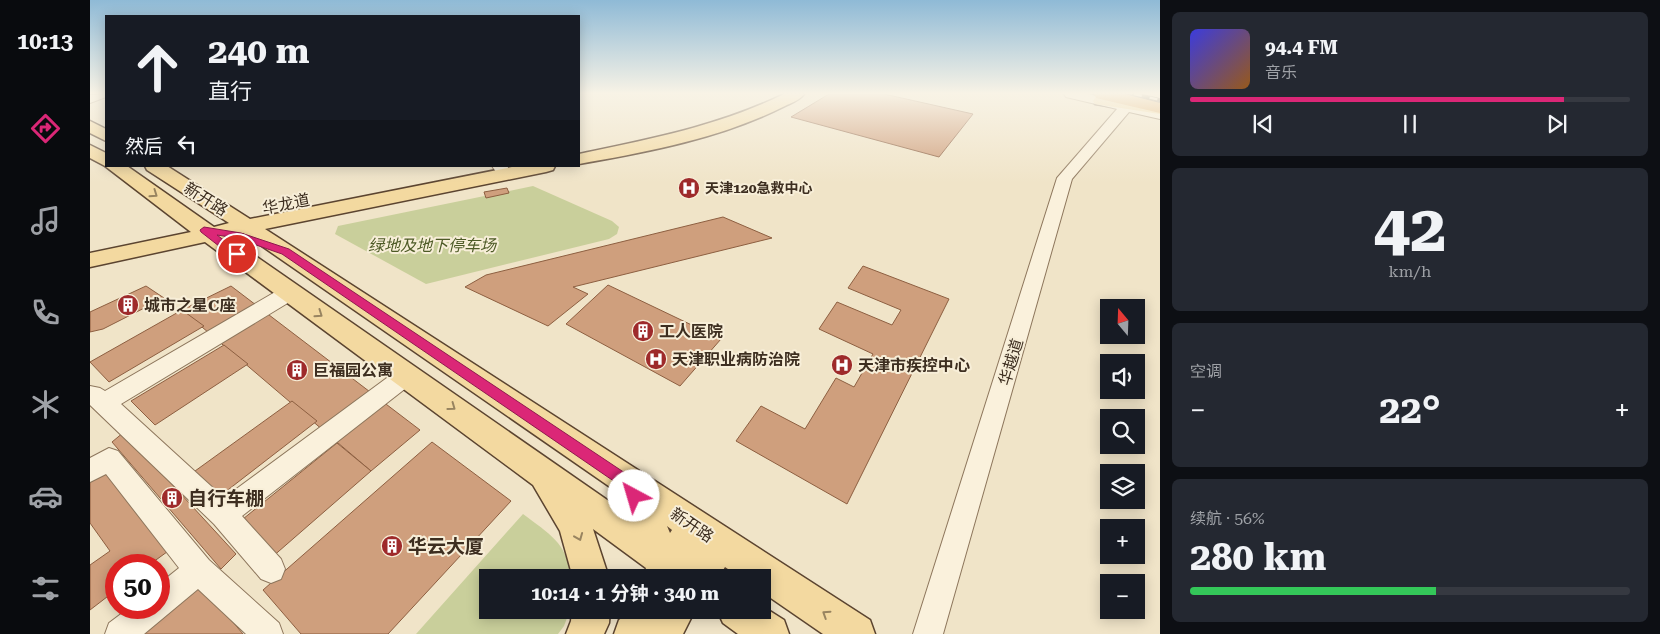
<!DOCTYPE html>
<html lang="zh">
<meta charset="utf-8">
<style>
body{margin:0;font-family:"Roboto Serif","Noto Sans SC",serif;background:#242831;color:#f1f3f6;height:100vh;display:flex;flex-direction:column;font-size:19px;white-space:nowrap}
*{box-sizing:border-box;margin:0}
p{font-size:16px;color:#9ea1a6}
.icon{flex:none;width:28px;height:28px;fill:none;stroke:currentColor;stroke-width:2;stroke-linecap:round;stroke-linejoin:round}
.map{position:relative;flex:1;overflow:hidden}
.sheet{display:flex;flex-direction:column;gap:12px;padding:12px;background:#0d0f14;width:500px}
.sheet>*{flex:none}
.guide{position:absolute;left:15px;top:15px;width:475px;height:152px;border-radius:0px;box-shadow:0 2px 12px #0003;background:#171b24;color:#f1f3f6;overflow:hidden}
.needle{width:32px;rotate:341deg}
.controls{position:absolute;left:1010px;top:299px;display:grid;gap:10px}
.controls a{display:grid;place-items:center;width:45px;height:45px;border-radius:0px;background:#171b24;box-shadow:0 2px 12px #0003;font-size:25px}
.speed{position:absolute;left:15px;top:554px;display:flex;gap:10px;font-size:25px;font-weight:700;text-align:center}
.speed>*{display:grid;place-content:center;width:65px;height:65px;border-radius:50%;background:#171b24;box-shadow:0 2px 12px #0003;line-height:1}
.speed .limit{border:8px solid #d22;background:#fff;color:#111}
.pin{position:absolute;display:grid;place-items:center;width:42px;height:42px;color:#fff;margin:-21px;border:2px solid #fff;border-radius:50%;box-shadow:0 1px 5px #0007}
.me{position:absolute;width:55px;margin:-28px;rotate:321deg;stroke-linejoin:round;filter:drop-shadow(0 0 4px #0008)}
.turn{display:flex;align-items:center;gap:18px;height:105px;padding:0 20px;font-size:22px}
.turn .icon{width:65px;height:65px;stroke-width:2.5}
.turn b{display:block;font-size:35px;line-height:42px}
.then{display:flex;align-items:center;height:48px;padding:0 20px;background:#0003;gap:10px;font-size:19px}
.big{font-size:38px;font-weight:700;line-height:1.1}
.sheet .widget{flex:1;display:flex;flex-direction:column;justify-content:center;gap:8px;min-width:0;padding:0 18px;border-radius:8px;background:#242831}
.sheet .dial{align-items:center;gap:0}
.dial b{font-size:65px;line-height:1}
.song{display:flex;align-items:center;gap:15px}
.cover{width:60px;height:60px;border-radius:8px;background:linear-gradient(135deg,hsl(240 70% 55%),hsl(30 70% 35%))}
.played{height:5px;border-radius:2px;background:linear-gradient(90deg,#db2777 85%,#363941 85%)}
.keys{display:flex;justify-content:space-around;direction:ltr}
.heat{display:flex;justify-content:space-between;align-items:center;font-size:28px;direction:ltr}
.charge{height:8px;border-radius:4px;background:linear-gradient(90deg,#34c759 56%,#363941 0)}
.trip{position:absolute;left:389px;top:569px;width:292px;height:50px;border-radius:0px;background:#171b24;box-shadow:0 2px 12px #0003;font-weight:700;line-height:50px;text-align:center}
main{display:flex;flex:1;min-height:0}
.menu{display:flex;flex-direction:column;width:90px;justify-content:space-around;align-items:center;background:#090b0e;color:#9ea1a6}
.menu .icon{width:35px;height:35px}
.menu .current{color:#db2777}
.menu b{font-size:22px;color:#f1f3f6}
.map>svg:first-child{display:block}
.green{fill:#c9cf9b}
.building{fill:#cf9f7d;stroke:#8d5f41}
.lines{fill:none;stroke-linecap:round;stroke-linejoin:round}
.minor-casing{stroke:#8d765c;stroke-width:2}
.major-casing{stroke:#5b4430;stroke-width:3}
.highway-casing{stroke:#5b4430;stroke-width:2}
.minor{fill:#faf1dc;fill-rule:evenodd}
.major{fill:#f3d9a0;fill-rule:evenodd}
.highway{fill:#e0a458;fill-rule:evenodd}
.rail-casing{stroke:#3d2e20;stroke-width:4}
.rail{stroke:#f7eed8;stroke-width:2.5;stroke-dasharray:8;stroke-linecap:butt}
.oneway{stroke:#988460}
.route{fill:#db2777;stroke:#8e194d}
.labels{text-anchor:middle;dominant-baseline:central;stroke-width:4;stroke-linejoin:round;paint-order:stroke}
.far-poi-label{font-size:14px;font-weight:bold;fill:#3d2e20;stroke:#f7eed8;text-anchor:start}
.street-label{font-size:16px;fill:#3d2e20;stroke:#f7eed8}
.park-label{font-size:16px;font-style:italic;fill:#4d5a26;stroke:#f7eed8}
.poi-label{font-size:16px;font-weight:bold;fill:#3d2e20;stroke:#f7eed8;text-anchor:start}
.near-poi-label{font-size:19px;font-weight:bold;fill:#3d2e20;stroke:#f7eed8;text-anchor:start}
</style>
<main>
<nav class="menu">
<b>10:13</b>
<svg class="icon current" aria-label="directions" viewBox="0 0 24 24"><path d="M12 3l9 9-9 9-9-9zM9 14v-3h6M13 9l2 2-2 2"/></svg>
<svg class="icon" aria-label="music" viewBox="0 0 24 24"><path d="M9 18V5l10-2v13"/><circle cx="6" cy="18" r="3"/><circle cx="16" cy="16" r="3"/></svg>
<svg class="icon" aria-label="phone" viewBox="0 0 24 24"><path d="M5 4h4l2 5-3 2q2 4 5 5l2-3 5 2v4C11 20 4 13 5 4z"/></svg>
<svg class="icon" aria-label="climate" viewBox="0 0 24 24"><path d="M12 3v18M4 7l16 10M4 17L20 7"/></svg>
<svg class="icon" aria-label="car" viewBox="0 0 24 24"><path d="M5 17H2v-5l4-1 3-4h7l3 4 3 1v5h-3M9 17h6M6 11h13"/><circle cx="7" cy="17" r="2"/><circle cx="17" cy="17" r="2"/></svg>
<svg class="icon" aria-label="filters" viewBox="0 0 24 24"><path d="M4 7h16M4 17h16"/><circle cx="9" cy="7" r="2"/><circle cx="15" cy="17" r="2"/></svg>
</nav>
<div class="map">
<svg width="1070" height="634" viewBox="0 0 1070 634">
<rect width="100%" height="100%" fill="#f0e4c8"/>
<g class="green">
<polygon points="443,186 522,221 529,227 527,234 519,239 336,284 245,234 248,226"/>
<path d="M433 514C459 534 477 542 481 577L398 578V610H480L474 626 468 634H326Z"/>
</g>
<g class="building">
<polygon points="739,94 794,94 883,114 849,157 701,117"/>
<polygon points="417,188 419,193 396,198 394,192"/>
<polygon points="633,217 682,238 483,287 498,294 458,326 375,287 396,275"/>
<polygon points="773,266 859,299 757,504 646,441 671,406 715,429 746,378 764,387 783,354 729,329 747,302 802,325 811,310 758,288"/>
<polygon points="518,285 631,339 590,386 476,324"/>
<polygon points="56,286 74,298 13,329 0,332 0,312"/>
<polygon points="141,286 330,430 281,471 92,310"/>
<polygon points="92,310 114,326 19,382 0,362"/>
<polygon points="134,345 158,364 65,425 41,401"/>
<polygon points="202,401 227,421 130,496 105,471"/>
<polygon points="34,432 146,554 131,569 22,442"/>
<polygon points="342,442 421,501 298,634 211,634 173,590"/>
<polygon points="247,443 281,471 181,558 148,523"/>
<polygon points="16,468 81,549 59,565 26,565 26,590 0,610 0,565 20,551 0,523 0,479"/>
<polygon points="99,589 115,589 153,634 43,634"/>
</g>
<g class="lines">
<g class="minor-casing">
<g id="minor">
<polygon points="16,94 16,97 0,103 0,95"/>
<polygon points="974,94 998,94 1070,111 1070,119 1039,112 982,179 853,634 823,634 967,178 1027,109 976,97"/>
<polygon points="402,166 417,166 423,175 420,178 410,178"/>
<polygon points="199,286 206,288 209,293 206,298 31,404 134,498 309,369 317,366 325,369 328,375 325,381 152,516 191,559 195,569 191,579 181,583 171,579 124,524 0,405 0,386 10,388 15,391 192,288"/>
<polygon points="19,448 28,451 119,560 189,623 193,634 156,634 108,589 54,634 15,634 19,623 39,608 69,608 69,584 89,568 16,474 0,482 0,458"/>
</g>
</g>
<g class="major-casing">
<g id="major">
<path d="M694 94H714C710 100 701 103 695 106 632 138 558 152 489 164V154C559 139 629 126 694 94Z"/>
<polygon points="1011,96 1070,104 1070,114 1005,104 1003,101 1005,98"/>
<polygon points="0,121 16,129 16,141 0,133"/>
<path d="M0 145 16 153V166H37L124 227 139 223 57 170 55 166H77L160 219 427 166H465L463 170 456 172 175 229 780 620 785 634H733L672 592V578H651L635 567 628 578H553L556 568 503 529 519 578H483L470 531 443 485 115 242 0 267V253L101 232 15 166 0 158ZM153 233 523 489 536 513 138 237ZM577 526 582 530 580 533Z"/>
<polygon points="672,606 694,620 699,634 648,634 633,623 627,610 672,610"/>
<polygon points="482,610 520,610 519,623 514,634 476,634 481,621"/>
<polygon points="541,610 605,610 593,634 524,634 529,620"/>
</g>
</g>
<g class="highway-casing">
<polygon id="highway" points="1004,94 1035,94 1070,103 1070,113 1006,98"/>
</g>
<use href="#minor" class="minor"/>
<use href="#major" class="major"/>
<use href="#highway" class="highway"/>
<g class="rail-casing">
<polyline id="rail" points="1044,94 1070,100"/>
</g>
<use href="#rail" class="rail"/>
</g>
<defs><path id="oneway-chevron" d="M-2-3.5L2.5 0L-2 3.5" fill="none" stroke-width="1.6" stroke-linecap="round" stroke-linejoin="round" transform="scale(1.25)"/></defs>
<g class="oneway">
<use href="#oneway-chevron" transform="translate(64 194) rotate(35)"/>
<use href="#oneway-chevron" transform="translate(229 314) rotate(35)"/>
<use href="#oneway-chevron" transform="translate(362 407) rotate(36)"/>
<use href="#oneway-chevron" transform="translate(489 537) rotate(68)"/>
<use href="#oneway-chevron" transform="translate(736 614) rotate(-147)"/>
</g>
<linearGradient id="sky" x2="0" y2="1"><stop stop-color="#8fbad6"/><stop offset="0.51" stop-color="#f8f3e6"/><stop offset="1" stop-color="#f8f3e6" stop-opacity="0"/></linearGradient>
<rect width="1070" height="183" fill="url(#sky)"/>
<polygon class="route" points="114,227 151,233 199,249 538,475 552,496 550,501 544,503 539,501 528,484 192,254 146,238 127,235 152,254 151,257 143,257 111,232 110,230"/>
<defs>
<g id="hospital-disc" transform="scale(1.125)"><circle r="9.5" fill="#9e2a2b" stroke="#f7eed8"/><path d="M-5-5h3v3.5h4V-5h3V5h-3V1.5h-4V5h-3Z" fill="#fff"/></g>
<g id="building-disc" transform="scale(1.125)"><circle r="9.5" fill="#9e2a2b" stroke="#f7eed8"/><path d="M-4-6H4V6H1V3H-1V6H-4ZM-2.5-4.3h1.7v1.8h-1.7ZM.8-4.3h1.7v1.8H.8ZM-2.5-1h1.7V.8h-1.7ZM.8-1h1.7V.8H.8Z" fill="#fff"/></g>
</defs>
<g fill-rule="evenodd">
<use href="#hospital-disc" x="599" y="188"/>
<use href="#building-disc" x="38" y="305"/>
<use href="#building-disc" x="553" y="331"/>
<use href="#hospital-disc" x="566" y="359"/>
<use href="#hospital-disc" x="752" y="365"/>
<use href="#building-disc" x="207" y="370"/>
<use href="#building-disc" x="82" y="498"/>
<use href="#building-disc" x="302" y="546"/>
</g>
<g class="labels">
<g class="far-poi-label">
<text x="615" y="188">天津120急救中心</text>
</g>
<g class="street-label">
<text transform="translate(116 199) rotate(32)">新开路</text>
<text transform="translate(196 204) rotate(-11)">华龙道</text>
<text transform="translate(921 362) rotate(-73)">华越道</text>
<text transform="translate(602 525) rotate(34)">新开路</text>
</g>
<g class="park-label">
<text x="342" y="245">绿地及地下停车场</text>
</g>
<g class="poi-label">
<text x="54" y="305">城市之星C座</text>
<text x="569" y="331">工人医院</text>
<text x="582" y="359">天津职业病防治院</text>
<text x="768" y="365">天津市疾控中心</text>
<text x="223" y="370">巨福园公寓</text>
</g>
<g class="near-poi-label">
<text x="98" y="498">自行车棚</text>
<text x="318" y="546">华云大厦</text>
</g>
</g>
</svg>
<div class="controls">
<a><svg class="needle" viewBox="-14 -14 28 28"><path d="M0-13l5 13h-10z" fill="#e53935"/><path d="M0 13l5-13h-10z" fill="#9ea1a6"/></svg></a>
<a><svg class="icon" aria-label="sound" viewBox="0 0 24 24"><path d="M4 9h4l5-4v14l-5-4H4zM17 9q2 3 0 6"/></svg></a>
<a><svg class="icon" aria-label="search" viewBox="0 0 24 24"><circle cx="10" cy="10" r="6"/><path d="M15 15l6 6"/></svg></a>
<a><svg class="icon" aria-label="layers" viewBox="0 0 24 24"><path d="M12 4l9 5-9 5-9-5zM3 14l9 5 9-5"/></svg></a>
<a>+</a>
<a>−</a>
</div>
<div class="speed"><div class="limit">50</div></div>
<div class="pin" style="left:147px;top:254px;background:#d93025"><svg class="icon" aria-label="arrive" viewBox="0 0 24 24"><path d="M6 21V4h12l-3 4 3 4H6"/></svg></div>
<svg class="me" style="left:544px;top:496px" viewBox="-20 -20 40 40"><circle r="19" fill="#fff"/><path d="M0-13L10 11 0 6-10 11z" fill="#db2777"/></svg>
<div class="trip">10:14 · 1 分钟 · 340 m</div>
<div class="guide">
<div class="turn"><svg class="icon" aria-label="ahead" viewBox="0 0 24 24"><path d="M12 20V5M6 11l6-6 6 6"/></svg><div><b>240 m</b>直行</div></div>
<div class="then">然后<svg class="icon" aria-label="left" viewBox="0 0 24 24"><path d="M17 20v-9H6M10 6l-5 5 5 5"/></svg></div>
</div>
</div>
<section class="sheet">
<div class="widget">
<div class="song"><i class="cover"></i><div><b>94.4 FM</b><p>音乐</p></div></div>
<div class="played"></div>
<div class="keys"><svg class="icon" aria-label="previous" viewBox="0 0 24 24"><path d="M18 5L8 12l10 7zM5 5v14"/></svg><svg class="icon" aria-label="pause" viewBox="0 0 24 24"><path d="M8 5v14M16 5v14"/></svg><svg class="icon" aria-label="next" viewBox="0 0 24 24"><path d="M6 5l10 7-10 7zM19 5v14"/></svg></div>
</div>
<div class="widget dial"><b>42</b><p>km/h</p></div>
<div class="widget"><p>空调</p>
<div class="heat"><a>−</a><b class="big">22°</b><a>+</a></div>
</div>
<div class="widget"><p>续航 · 56%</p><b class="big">280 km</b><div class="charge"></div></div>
</section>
</main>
